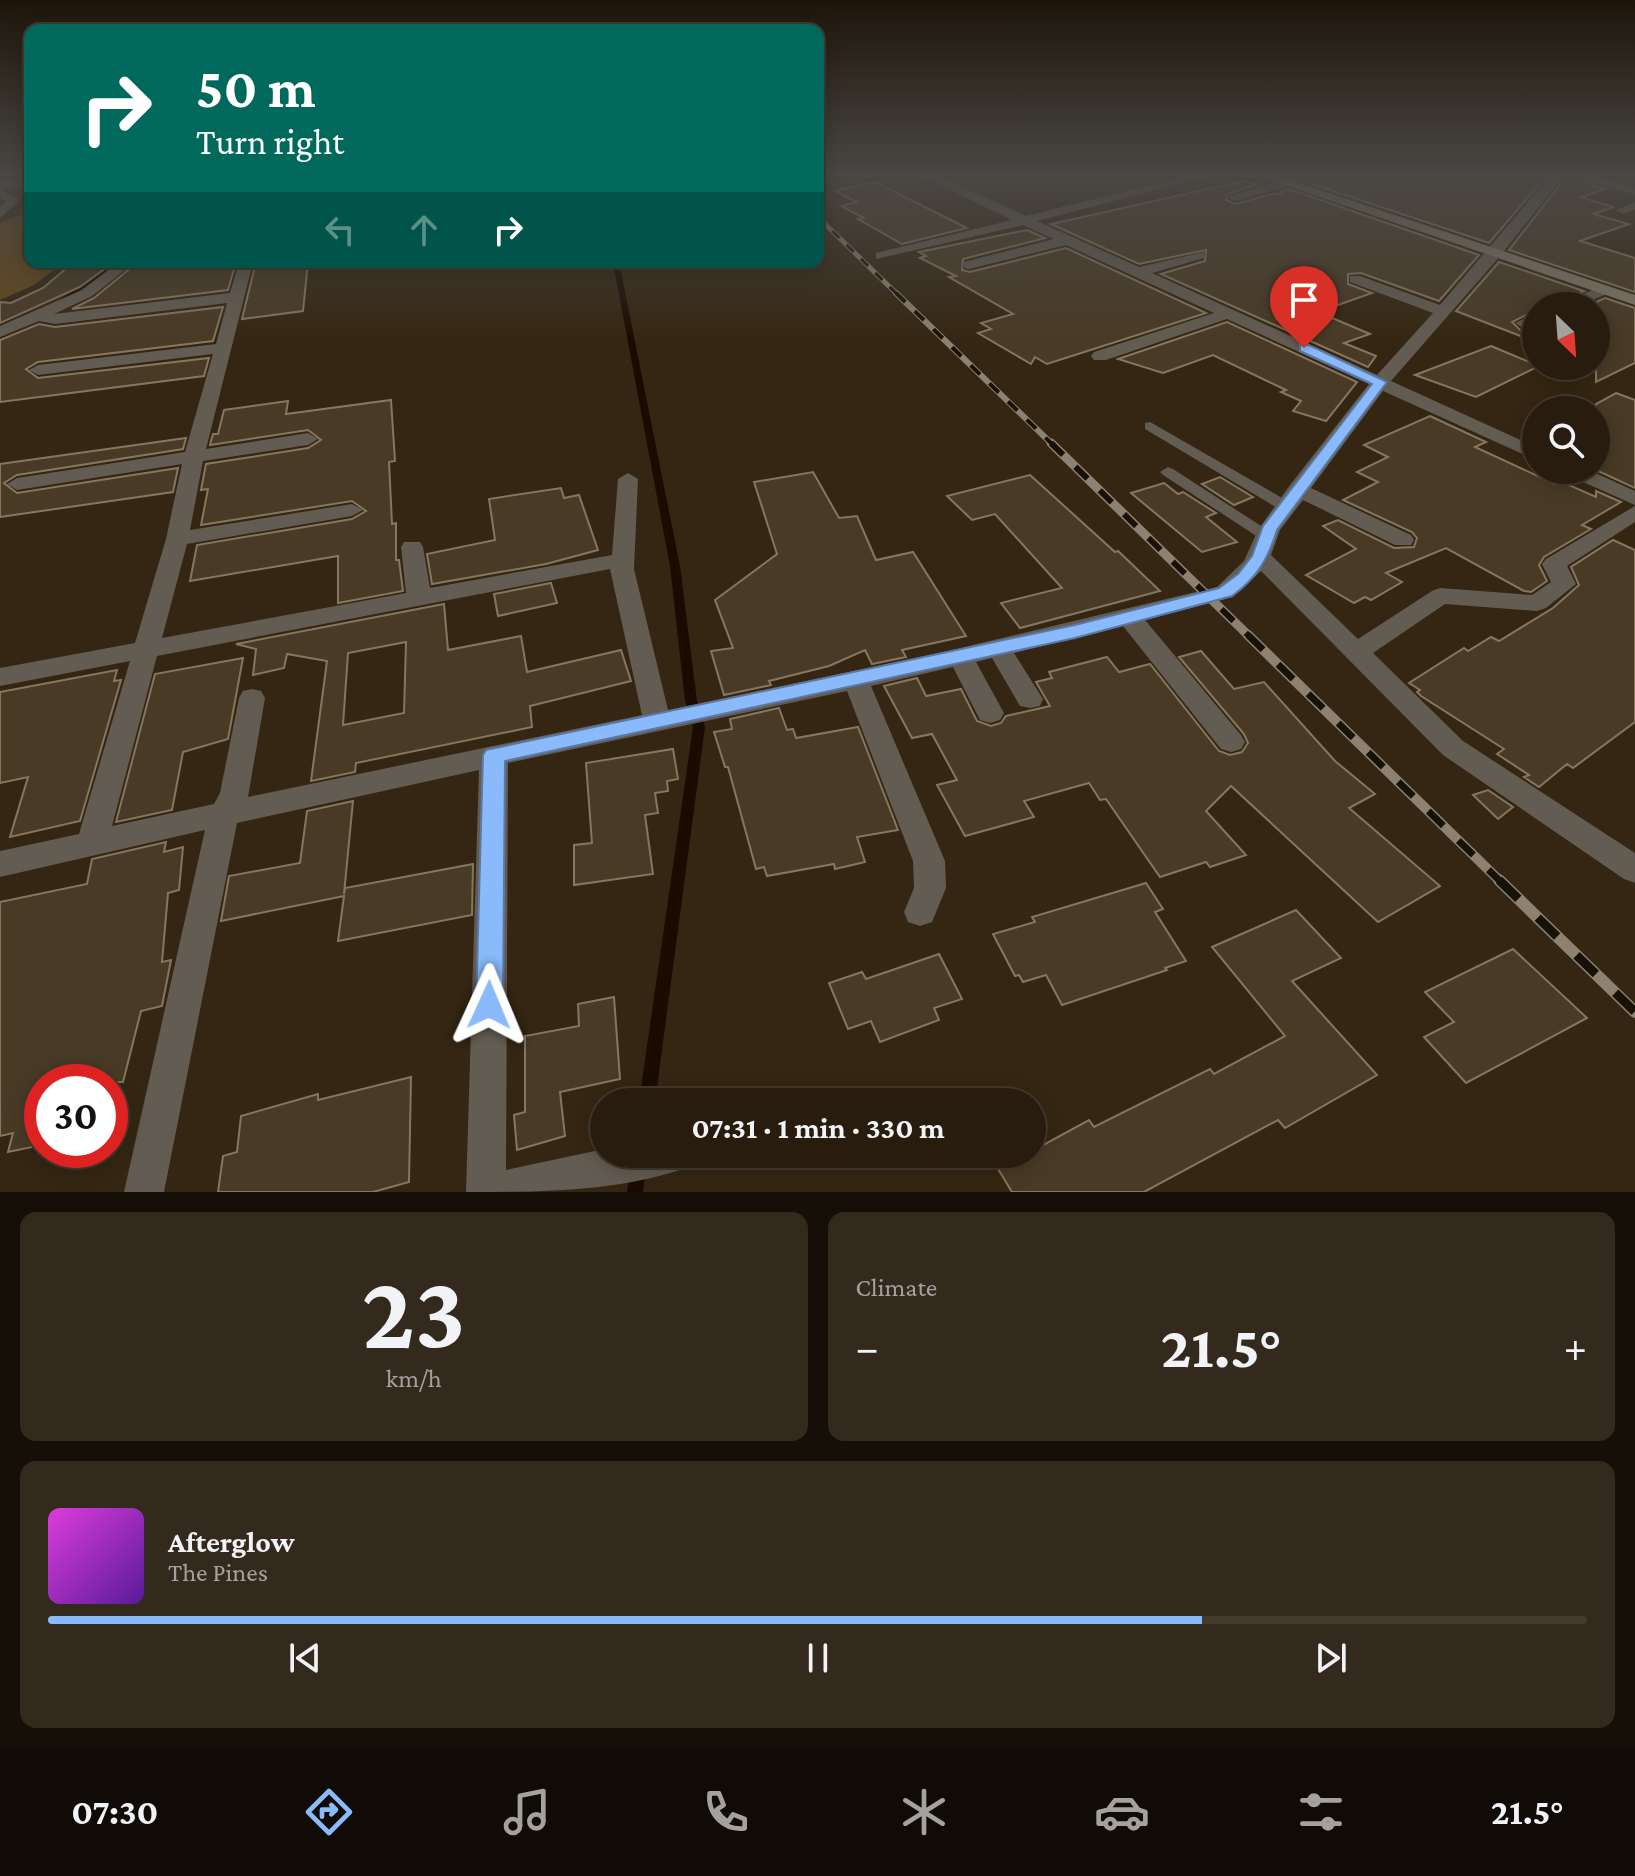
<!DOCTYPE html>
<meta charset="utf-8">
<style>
body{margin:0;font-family:"Crimson Pro",serif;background:#33291c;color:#f1f3f6;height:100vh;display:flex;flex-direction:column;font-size:30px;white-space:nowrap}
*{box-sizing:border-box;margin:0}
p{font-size:26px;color:#a4a19e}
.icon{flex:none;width:44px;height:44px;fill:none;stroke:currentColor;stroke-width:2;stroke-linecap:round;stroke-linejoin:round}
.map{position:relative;height:1192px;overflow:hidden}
.drawer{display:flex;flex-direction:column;gap:20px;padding:20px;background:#150f08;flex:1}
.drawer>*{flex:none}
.guide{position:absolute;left:24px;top:24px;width:800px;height:244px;border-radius:16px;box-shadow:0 4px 20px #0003,0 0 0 2px #433a2e;background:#00695c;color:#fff;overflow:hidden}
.needle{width:52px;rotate:155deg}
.tools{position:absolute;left:1522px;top:292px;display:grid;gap:16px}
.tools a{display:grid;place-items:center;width:88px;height:88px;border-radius:50%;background:#271c0e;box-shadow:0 4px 20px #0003,0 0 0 2px #433a2e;font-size:40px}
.speed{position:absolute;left:24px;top:1064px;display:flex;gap:16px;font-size:40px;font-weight:700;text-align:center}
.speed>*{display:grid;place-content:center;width:104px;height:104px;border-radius:50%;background:#271c0e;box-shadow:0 4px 20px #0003,0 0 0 2px #433a2e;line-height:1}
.speed .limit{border:12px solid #d22;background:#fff;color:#111}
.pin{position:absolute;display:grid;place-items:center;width:68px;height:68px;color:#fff;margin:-82px -34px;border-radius:50% 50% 50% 0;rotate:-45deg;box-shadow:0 0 8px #0007}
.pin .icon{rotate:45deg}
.me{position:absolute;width:88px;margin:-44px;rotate:1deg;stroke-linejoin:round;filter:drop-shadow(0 0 6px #0008)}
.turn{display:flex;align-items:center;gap:28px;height:168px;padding:0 40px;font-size:36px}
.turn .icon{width:104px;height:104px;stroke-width:2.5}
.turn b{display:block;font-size:56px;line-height:68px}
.lanes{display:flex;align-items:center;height:76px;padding:0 40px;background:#0003;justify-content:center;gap:40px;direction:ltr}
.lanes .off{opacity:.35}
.big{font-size:60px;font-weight:700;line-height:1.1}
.drawer .tile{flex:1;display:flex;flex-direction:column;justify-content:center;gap:12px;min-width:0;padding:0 28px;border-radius:16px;background:#33291c}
.drawer .dial{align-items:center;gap:0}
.dial b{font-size:104px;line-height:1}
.song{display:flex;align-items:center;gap:24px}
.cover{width:96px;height:96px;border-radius:12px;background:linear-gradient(135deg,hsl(300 70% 55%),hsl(270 70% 35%))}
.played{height:8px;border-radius:4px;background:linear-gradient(90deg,#8abafc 75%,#433a2e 75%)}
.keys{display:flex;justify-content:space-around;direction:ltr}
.heat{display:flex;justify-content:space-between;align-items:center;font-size:44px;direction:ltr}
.drawer .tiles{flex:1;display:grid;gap:20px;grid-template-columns:1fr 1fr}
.tile:last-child{grid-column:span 2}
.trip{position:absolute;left:590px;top:1088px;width:456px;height:80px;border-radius:40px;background:#271c0e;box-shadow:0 4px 20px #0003,0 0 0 2px #433a2e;font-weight:700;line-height:80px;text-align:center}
.tabs{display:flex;height:128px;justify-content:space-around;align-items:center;background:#100b06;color:#a4a19e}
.tabs .icon{width:56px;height:56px}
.tabs .selected{color:#8abafc}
.tabs b{font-size:36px;color:#f1f3f6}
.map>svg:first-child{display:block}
.forest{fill:#63481b}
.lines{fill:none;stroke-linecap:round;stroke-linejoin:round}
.stream{fill:#1a0b00;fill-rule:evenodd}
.building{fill:#483a25;stroke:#86765f;stroke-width:2;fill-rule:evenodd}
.lane{fill:#635c52;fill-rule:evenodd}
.street{fill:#635c52;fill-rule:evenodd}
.secondary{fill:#837869;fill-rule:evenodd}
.rail-far4-casing{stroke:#8d8271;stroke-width:5}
.rail-far3-casing{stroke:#8d8271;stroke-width:6}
.rail-far2-casing{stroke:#8d8271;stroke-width:9}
.rail-far1-casing{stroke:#8d8271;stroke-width:10}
.rail-casing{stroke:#8d8271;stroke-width:12}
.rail-far4{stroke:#171108;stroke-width:3;stroke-dasharray:10;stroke-linecap:butt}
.rail-far3{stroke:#171108;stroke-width:4;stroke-dasharray:13;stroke-linecap:butt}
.rail-far2{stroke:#171108;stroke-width:6;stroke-dasharray:17;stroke-linecap:butt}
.rail-far1{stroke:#171108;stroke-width:7;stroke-dasharray:21;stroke-linecap:butt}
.rail{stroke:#171108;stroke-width:9;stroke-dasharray:27;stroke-linecap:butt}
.route{fill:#8abafc;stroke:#5a79a4;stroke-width:2}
</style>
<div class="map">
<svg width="1635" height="1192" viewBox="0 0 1635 1192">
<rect width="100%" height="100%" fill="#342612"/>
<polygon class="forest" points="30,195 30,262 64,262 34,285 0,300 0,223 28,212"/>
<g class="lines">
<g class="stream">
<polygon points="113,262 120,262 65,301 61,301 61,299"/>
<polygon points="613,262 619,262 680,566 697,701 705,727 655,1102 639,1102 693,727 685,701 670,566"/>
<polygon points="632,1154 648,1154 643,1192 627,1192"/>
</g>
</g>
<g class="building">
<polygon points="1285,175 1547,175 1489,243"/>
<polygon points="1566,177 1606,189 1581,197 1613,207 1593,214 1629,224 1580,241 1635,258 1635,292 1509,250"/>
<polygon points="1244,181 1256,185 1227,194 1226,200 1235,204 1277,193 1282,195 1282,191 1289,189 1479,255 1439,301 1361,273 1348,274 1348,284 1372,293 1318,312 1370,334 1344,343 1376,356 1368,367 1161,274 1205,261 1206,250 1139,264 1051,224"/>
<polygon points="875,182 967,228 902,244 858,219 864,218 841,206 857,202 835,191"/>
<polygon points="1027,230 1045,238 963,259 962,270 970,272 1066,248 1206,313 1047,364 1035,357 1031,364 978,333 991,329 981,323 1013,314 949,277 956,276 920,258 926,256 919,252"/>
<polygon points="74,262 114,262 80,287 0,323 0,302 11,303 43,288"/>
<polygon points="138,262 236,262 228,290 72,309 94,298"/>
<polygon points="256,262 308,262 303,311 242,319"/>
<polygon points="1499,262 1584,291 1548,306 1536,306 1536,310 1512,322 1521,331 1536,327 1536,342 1456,311"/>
<polygon points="1605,298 1635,308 1635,363 1596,382 1596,302"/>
<polygon points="223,307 213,341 38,362 26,369 38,378 209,358 204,376 0,402 0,340 39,324 55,327"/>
<polygon points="1227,322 1357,382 1326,421 1293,411 1301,401 1281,392 1286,390 1213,355 1163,373 1118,359"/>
<polygon points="1491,346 1539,366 1476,397 1415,375"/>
<polygon points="1616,393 1635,400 1635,488 1596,470 1596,404"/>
<polygon points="391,400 395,461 389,462 392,524 396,523 396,560 399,560 403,591 338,603 338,556 190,581 197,545 352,519 366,511 352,501 201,525 208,489 201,490 206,464 308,448 321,440 308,430 210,445 213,434 218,434 224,410 288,401 286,414"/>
<polygon points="1430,416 1486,442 1475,447 1555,484 1560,481 1596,497 1596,491 1621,502 1582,525 1591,529 1544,557 1539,565 1547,581 1531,592 1524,591 1446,548 1386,573 1402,582 1371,600 1365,597 1354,603 1306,575 1356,549 1323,526 1338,520 1394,548 1414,547 1417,538 1412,532 1343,500 1378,482 1357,472 1388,457 1364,445"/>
<polygon points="186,438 183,449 17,475 4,483 17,493 178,468 173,492 0,517 0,464"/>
<polygon points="813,472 839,518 857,516 876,560 913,552 966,636 902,650 906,657 872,664 865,650 829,666 769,681 771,685 724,695 711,651 733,648 715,600 777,554 754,482"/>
<polygon points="1030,475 1115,552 1118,551 1160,591 1020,628 1001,603 1062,588 995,514 972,520 947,496"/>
<polygon points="1220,477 1253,497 1234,505 1202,484"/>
<polygon points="1164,483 1178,494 1183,492 1216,513 1206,517 1237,542 1202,552 1131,493"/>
<polygon points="561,488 564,498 579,495 598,550 546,564 432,584 427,554 495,540 489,499"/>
<polygon points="1613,540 1635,550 1635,722 1573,768 1567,764 1539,787 1524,777 1529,775 1497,754 1504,749 1421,696 1417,692 1420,690 1409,683 1464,648 1468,651 1491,637 1499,641 1553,608 1579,585 1571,567"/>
<polygon points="551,583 557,603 498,616 494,594"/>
<path d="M444 604 448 650 521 636 527 672 621 650 631 681 530 706 532 727 356 763 355 772 311 781 327 661 287 654 284 668 253 675 256 649 236 644ZM406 642 404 713 343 725 348 653Z"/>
<polygon points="1201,651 1234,689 1264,682 1335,761 1375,794 1349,808 1440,886 1378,922 1231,786 1206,811 1246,855 1210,867 1206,862 1160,877 1106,799 1100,800 1089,783 1024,801 1034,817 965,836 937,785 957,780 932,734 912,738 884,686 917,678 926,696 961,689 977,721 991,726 1001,723 1006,716 1050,706 1036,682 1052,678 1049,672 1107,657 1119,672 1150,664 1219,751 1230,755 1242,752 1248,743 1244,734 1179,657"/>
<polygon points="243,658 228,739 183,752 172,810 116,822 155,674"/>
<polygon points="117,670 114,681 121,680 80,821 10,837 28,777 0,783 0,692"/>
<polygon points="779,708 787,730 793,729 796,738 858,727 898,830 857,837 865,862 835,869 834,864 767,876 764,867 756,869 728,767 725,767 714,732 732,729 730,719"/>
<polygon points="673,749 678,779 667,781 668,791 655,793 658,813 645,815 653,874 574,885 574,845 592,843 586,763"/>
<polygon points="1488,790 1513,807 1498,819 1473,795"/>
<polygon points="353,801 344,894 345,888 473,864 472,915 338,941 344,896 221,921 229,876 300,863 307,811"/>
<polygon points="166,842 164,852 183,847 179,890 168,893 162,962 171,960 162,1006 141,1011 123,1082 42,1082 42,1145 8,1152 13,1133 0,1136 0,902 87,884 92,859"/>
<polygon points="1146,883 1163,909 1155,912 1186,961 1165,968 1167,970 1062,1005 1046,975 1023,982 1019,975 1015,976 993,934 1035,922 1032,917"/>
<polygon points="1296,910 1341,958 1292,981 1377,1075 1285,1128 1278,1120 1144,1192 1012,1192 998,1169 1026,1154 1032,1154 1032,1151 1089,1120 1094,1127 1210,1069 1214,1074 1285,1036 1212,947"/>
<polygon points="1513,949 1587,1018 1466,1083 1424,1037 1454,1022 1425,992"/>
<polygon points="939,954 962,999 934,1008 939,1020 880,1042 871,1021 848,1029 829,983 862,972 866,979"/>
<polygon points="614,997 620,1079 560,1092 565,1136 517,1150 514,1115 525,1112 525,1036 579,1026 578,1004"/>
<polygon points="411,1077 409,1182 373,1192 218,1192 223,1156 237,1152 241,1116 318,1094 318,1100"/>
</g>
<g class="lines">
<g class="lane">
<polygon points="1150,422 1291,503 1293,506 1291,509 1279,509 1145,429 1145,423"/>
<polygon points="1168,467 1173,469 1275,535 1273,539 1261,539 1163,475 1160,472"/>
</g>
<g class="street">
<path d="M919 175H936L1026 216 1192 175H1214L1037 221 1139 267 1204 252V258L1152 273 1377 375 1433 313 1350 282V276H1360L1440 305 1551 175H1564L1500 256 1391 381 1536 447V460L1383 391 1311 488 1411 535 1414 540 1411 545H1395L1303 500 1280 530 1271 555 1358 639 1432 591 1440 588 1532 595 1551 582 1542 564 1546 559 1635 506V522L1567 566 1576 584 1546 608 1537 611 1445 604 1373 653 1463 741 1635 853V883L1624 879 1443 755 1261 571 1233 597 1145 620 1241 735 1245 742 1241 749 1231 752 1221 749 1123 626 1014 653 1043 699 1040 706 1030 708 1020 706 992 658 976 662 1004 713 1000 720 990 723 980 720 953 667 871 686 945 861 946 888 932 922 920 926 908 922 904 912 914 888 913 861 847 691 508 763 506 1170 604 1149V1154H688L683 1169C614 1192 539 1192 466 1192L479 770 237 823 164 1192H124L205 830 0 877V851L79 834 130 661 0 686V668L135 643 166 539 182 464 17 490 7 484 17 478 185 452 213 354 38 375 29 370 38 365 216 344 227 303 55 324 39 321 0 337V326L82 290 119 262H135L92 296 54 314 230 293 239 262H253L206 449 308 433 318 439 308 445 203 461 190 530 352 504 363 510 352 516 187 544 162 638 406 593 401 547 404 542H420L423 547 430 588 612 555 618 479 628 473 638 479 634 569 668 710 952 650 1217 587 1244 561 1258 530 1290 485 1369 384 1227 319 1106 360H1094L1091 356 1094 352 1214 313 1066 245 969 269 964 268V262L1054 239 1023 225 876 259V253L1012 220ZM610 569 642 715 248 797 265 698 261 691 252 689 243 691 239 698 220 793 214 804 112 826 157 656Z"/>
<polygon points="1569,175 1590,175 1635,187 1635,195"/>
<polygon points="30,178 30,186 0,189 0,181"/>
<polygon points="1286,179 1290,180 1290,186 1234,201 1228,197"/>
<polygon points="0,189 20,200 0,218 0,207 6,201 0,198"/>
<polygon points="1635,202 1635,210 1623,214 1616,210"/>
<polygon points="1604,285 1612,290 1609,293 1578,306 1556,306"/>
<polygon points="1536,313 1536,324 1523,328 1515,323"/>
<polygon points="1562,470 1589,470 1635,491 1635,505 1565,474"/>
</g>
<polygon class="secondary" points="1256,175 1275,175 1635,295 1635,305"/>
<g class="rail-far4-casing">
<polyline id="rail-far4" points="818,217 898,295"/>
</g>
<g class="rail-far3-casing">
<polyline id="rail-far3" points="896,293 1053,445"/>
</g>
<g class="rail-far2-casing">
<polyline id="rail-far2" points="1051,443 1250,637"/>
</g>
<g class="rail-far1-casing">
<polyline id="rail-far1" points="1248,635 1501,882"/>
</g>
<g class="rail-casing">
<polyline id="rail" points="1499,880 1635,1012"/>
</g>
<use href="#rail-far4" class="rail-far4"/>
<use href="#rail-far3" class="rail-far3"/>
<use href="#rail-far2" class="rail-far2"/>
<use href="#rail-far1" class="rail-far1"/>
<use href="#rail" class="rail"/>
</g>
<linearGradient id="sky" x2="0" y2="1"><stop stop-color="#1d150a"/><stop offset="0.51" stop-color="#4a4744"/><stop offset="1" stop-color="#4a4744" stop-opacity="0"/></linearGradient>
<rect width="1635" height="342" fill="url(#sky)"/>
<path class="route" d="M1300 345H1309L1387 382 1277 530C1268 559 1257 578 1232 596L1075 638 505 761 503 1005 499 1014 489 1017 480 1014 476 1005 483 755 486 750 1075 625 1219 588 1238 574 1252 556 1263 526 1372 384 1300 351Z"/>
</svg>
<div class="tools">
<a><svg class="needle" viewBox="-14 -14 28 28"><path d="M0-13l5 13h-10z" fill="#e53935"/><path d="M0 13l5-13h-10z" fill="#a4a19e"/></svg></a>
<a><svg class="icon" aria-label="search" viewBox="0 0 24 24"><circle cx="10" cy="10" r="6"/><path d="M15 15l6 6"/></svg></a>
</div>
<div class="speed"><div class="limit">30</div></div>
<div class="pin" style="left:1304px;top:348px;background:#d93025"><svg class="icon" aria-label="arrive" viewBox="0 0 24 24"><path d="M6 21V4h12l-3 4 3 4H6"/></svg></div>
<svg class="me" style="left:489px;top:1005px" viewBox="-20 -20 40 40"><path d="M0-17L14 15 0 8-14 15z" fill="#8abafc" stroke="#fff" stroke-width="4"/></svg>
<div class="trip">07:31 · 1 min · 330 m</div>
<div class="guide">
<div class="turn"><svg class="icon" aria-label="right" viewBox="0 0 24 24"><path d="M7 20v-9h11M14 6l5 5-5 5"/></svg><div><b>50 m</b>Turn right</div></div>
<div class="lanes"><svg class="icon off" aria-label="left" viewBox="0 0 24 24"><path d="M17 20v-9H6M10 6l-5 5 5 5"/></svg><svg class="icon off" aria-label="ahead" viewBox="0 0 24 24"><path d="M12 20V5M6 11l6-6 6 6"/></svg><svg class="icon" aria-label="right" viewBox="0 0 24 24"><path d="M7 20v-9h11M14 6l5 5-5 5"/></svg></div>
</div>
</div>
<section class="drawer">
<div class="tiles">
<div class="tile dial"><b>23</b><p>km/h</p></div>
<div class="tile"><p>Climate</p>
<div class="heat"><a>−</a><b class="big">21.5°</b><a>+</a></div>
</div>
<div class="tile">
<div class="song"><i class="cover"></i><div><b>Afterglow</b><p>The Pines</p></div></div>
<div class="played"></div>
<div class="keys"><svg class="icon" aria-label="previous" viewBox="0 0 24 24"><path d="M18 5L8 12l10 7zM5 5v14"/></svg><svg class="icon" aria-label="pause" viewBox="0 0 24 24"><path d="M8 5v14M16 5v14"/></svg><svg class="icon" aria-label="next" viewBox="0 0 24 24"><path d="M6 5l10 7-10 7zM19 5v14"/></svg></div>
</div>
</div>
</section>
<nav class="tabs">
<b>07:30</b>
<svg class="icon selected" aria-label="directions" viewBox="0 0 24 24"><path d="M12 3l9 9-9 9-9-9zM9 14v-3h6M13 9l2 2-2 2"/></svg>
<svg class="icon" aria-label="music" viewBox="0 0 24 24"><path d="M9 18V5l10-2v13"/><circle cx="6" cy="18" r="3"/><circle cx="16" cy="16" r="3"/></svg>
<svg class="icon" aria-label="phone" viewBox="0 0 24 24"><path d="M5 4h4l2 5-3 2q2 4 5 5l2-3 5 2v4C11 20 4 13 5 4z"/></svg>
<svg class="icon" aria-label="climate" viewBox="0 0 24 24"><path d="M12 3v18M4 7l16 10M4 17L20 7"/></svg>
<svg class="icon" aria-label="car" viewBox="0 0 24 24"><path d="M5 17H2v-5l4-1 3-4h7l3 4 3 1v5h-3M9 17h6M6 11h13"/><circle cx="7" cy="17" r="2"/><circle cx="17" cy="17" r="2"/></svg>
<svg class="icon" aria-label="filters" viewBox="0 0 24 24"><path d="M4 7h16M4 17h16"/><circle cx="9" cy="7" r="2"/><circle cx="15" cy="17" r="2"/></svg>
<b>21.5°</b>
</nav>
